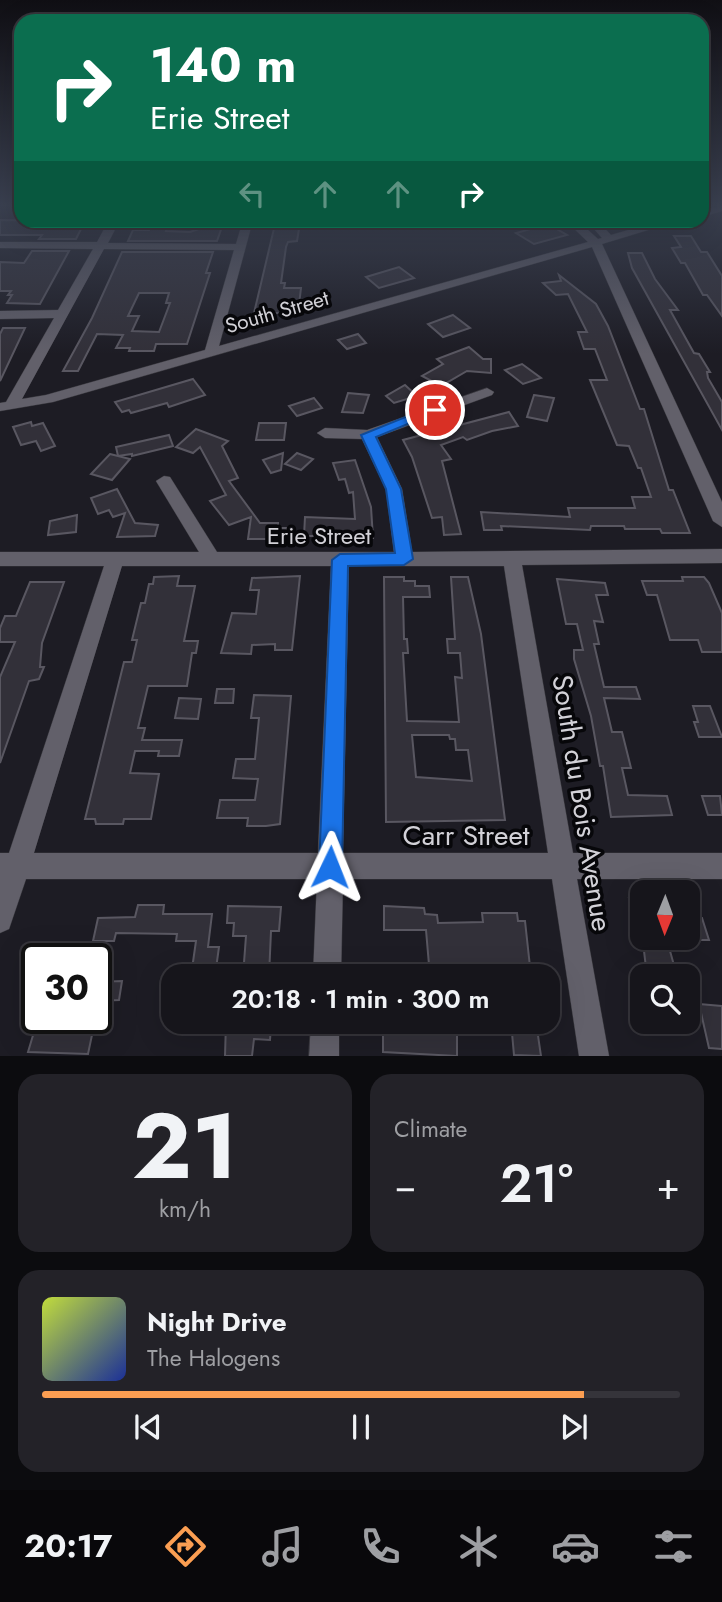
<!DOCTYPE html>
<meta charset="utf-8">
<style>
body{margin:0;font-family:Jost,sans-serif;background:#232228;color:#f1f3f6;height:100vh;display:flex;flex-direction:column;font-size:26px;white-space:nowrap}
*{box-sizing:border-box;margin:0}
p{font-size:23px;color:#9e9fa3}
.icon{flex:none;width:38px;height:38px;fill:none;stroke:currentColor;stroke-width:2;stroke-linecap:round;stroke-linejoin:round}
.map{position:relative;height:1056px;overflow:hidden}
.drawer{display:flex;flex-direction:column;gap:18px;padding:18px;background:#0c0c0f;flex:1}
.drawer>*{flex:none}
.banner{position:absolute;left:14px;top:14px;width:695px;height:214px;border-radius:21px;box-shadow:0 7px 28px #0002,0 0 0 2px #35343a;background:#0b6e4f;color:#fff;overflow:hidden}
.needle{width:46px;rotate:181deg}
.tools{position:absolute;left:630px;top:880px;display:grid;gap:14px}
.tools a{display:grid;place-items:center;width:70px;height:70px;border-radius:14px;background:#16151b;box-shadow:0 7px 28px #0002,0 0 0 2px #35343a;font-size:35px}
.speed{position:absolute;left:21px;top:943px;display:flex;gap:14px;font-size:35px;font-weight:700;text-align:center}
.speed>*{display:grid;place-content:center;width:91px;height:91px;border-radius:50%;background:#16151b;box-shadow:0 7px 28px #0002,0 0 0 2px #35343a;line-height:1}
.speed .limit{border:4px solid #111;border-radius:10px;background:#fff;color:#111}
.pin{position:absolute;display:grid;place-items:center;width:60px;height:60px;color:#fff;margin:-30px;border:4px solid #fff;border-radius:50%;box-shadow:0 2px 7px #0007}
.me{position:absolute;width:77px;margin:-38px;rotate:2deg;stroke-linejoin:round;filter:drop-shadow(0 0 5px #0008)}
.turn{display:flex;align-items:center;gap:24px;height:147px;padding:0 21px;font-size:32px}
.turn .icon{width:91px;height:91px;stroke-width:2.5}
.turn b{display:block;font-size:49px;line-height:60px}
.lanes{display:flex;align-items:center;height:66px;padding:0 21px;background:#0003;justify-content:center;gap:35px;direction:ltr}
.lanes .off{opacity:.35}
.big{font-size:52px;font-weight:600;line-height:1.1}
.drawer .tile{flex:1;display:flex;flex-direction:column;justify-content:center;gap:10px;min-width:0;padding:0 24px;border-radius:21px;background:#232228}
.drawer .dial{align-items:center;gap:0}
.dial b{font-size:91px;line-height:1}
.song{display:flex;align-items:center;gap:21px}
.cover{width:84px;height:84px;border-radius:10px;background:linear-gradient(135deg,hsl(70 70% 55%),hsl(230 70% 35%))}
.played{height:7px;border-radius:4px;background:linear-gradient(90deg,#fb9e52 85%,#35343a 85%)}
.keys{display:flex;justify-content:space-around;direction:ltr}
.heat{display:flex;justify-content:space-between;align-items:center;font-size:38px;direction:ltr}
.drawer .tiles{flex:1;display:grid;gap:18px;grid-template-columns:1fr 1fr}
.tile:last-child{grid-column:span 2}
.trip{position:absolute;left:161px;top:964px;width:399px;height:70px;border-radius:21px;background:#16151b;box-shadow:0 7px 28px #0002,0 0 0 2px #35343a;font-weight:600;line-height:70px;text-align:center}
.tab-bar{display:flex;height:112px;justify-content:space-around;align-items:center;background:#09080b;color:#9e9fa3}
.tab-bar .icon{width:49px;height:49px}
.tab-bar .active{color:#fb9e52}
.tab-bar b{font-size:32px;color:#f1f3f6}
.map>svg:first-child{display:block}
.building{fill:#323039;stroke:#595761;stroke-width:2;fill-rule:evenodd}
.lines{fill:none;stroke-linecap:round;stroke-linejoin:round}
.minor-casing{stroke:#38373d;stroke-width:1}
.minor{fill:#62606a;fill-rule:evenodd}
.route{fill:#1a73e8;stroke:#114b97;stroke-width:2}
.labels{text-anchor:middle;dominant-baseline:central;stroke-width:7;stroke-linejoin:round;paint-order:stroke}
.far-street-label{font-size:21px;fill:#d2d1d7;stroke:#07070a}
.street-label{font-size:24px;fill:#d2d1d7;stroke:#07070a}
.near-street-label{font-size:28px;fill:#d2d1d7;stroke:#07070a}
</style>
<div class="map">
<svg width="722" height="1056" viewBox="0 0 722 1056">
<rect width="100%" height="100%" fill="#1d1c24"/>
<g class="building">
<polygon points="0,220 55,221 51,227 82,227 76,239 39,239 42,235 0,235"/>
<polygon points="276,220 300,223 297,241 288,242 286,247 281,283 285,283 284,288 301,288 298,313 254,313"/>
<polygon points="210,221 224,221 217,241 128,241 133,230 149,230 152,225 168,225 166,231 190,232 208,226"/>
<polygon points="548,224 567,235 534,244 516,233"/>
<polygon points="674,236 691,236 701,252 707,252 722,276 722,316 707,295 703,295 685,263 681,263 672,248 681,247"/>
<polygon points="32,251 69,251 40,304 7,303 12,295 8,295 11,291 0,291 0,262 24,263"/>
<path d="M122 252H213L206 273H210L187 344H156L154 351H129L130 348H116L123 335 97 334 78 371H63L92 318ZM139 293H169L166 303H170L159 332 132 331 139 316H128Z"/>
<polygon points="628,253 642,253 655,279 678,310 670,310 694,353 699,354 710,372 707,372 708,378 722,402 722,430 632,268"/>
<polygon points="399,267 414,278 379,288 366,277"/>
<polygon points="559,275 596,304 608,326 640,409 644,409 669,490 673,490 690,533 662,533 660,529 625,529 624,526 591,526 590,530 501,526 502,530 484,530 481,512 570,517 568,508 635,508 632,497 651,497 641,468 638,468 629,446 617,445 590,380 607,380 595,349 584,349 578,332 587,332 568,294 556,295 543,283 561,281"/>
<polygon points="453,315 470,328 443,337 428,324"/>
<polygon points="3,328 25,328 0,381 0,334"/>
<polygon points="358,334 366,343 347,349 338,340"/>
<polygon points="469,347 483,359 491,359 491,373 467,371 441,386 422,376 443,364 437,359"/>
<polygon points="522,364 541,378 523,384 505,370"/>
<polygon points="193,379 205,395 169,407 167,403 131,413 129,410 122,412 115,402"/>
<polygon points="405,385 417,396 394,403 386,396"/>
<polygon points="348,393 369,395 363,413 342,412"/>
<polygon points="534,395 554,398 547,421 527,417"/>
<polygon points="314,398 322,408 297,416 289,406"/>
<polygon points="509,412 518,426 492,431 467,440 463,437 441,445 451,459 442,461 461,534 444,535 442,517 432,518 412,457 403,440"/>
<polygon points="31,422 32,426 43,423 55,446 41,451 36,441 21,445 13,427"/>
<polygon points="259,423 286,423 284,440 256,440"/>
<polygon points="196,429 228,441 222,446 238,478 229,481 260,523 278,523 278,528 287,528 286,539 248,539 251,517 229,525 210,501 226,495 200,447 193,453 176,447"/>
<polygon points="169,435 173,446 132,456 132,454 118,456 116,447"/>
<polygon points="283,453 281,470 271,473 263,460"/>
<polygon points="297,453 313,459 301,470 285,464"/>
<polygon points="110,454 130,459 112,480 91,474"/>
<polygon points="355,460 371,507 373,538 321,540 321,536 304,536 305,517 355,519 353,492 349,493 345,479 339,480 333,463"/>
<polygon points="117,489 135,523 158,525 155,536 117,537 125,513 113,517 109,510 98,514 91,498"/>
<polygon points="77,515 76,532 48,535 50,521"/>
<polygon points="179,576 177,586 195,586 184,641 198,641 196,653 192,653 187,686 148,686 138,728 145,728 142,740 182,740 179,756 158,756 159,751 135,751 130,773 159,774 151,819 124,819 123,824 96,824 95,819 85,819 124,662 132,662 137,640 132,640 141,603 145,603 149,584 153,584 154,577"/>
<polygon points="300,576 292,650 275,650 275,644 252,645 251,654 221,653 232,613 256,614 259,590 250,590 252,578"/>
<path d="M384 577H404V581H415V586H429L430 597H403L404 639H407L408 653H403L407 721 459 722 455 677 462 678 460 653H448L447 639H455L451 577H468L481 634 505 820 386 822ZM412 735H449L450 739H455L456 750H468L472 781 416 777Z"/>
<polygon points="682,577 704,577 709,583 722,613 722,652 702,652 698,640 670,640 657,595 647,595 642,581 683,581"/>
<polygon points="557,579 605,583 608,595 596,595 603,622 594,621 599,644 594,644 604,687 636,687 640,699 604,698 612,732 622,732 631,768 622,768 628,795 667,796 672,815 611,817 603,766 600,766 591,716 574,659 574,650 583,650 577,624 566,624"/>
<polygon points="30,582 64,582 42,643 40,667 44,667 39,679 29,681 0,763 0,677 15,642 0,642 0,628 5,616 16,616"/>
<polygon points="217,689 234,689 233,703 215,703"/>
<polygon points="254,695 291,696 280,824 266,826 247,826 248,818 217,818 220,800 255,800 258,779 233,778 236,759 255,759 259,718 251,718"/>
<polygon points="179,698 201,699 198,719 175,718"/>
<polygon points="693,706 710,706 722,737 699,737 694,722 698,722"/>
<polygon points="702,796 720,796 722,815 708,815"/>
<polygon points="629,898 642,898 642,934 637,935"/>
<polygon points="138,905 164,905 163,914 212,914 208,947 219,947 215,976 191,976 196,941 176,941 177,934 116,933 114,941 93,941 98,918 135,917"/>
<polygon points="228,906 281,907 279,931 271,931 269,976 243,976 246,936 233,936 234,923 227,923"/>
<polygon points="384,906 424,908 425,914 437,915 438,923 483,922 482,913 517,913 518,921 525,921 531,976 501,976 500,967 452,967 452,972 435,971 435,976 364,976 364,966 429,965 426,930 384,930"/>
<polygon points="688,918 702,918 709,940 688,940"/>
<polygon points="644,951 670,951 677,976 647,976"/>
<polygon points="122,981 119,1000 96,1001 96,982"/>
<polygon points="699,1004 722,1006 722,1049 709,1048"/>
<polygon points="41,1020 87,1021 84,1035 92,1035 88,1054 28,1052 34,1032 38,1032"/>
<polygon points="226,1022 265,1022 264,1026 271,1026 270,1040 254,1039 252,1056 225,1056"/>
<polygon points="383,1022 416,1022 416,1032 457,1033 457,1056 383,1052"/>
<polygon points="511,1022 536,1022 541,1056 514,1055"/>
</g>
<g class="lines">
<g class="minor-casing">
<g id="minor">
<polygon points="722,206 722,211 702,217 702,211"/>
<path d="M109 220H120L108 243 236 244 243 220H253L219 346 588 242 565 220H577L598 239 602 238 586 220H597L611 235 663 220H681L602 244 722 502V527L713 521 592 247 53 402 0 411V403L6 402 54 318 0 319V311L58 310 93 249 0 248V242H97ZM104 249 234 250 205 350 46 395 22 399Z"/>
<path d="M487 388 494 392 492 395 377 437 402 489 412 552 722 549V563L522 565 573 853H722V879H577L609 1056H579L552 879H343L341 976H313L317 879H26L9 929 0 933V853H9L104 566H0V552H199L156 481 164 476 170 477 217 552H394L386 489 362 439 325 438 317 433 325 428 367 430ZM122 566H331L318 853H34ZM349 566H504L548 853H343Z"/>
<polygon points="311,1022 339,1022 339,1056 309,1056"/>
</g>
</g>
<use href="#minor" class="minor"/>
</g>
<linearGradient id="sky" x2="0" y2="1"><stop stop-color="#100f14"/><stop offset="0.58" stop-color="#3a4050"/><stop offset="1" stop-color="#3a4050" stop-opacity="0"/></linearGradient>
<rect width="722" height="354" fill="url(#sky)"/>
<polygon class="route" points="430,407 442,410 376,437 401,489 413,559 404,565 348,566 342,867 338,875 330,878 322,875 319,867 332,560 340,554 395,553 386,489 361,435"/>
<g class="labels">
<g class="far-street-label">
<text transform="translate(277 312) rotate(-16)">South Street</text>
</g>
<g class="street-label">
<text x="319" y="535">Erie Street</text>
</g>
<g class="near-street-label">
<text transform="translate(582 803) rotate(81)">South du Bois Avenue</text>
<text x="466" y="835">Carr Street</text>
</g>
</g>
</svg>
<div class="tools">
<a><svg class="needle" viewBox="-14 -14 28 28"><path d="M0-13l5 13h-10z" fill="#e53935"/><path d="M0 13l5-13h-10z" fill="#9e9fa3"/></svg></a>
<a><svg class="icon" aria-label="search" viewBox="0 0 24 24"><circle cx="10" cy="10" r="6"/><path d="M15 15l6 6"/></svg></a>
</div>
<div class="speed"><div class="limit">30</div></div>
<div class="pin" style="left:435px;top:410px;background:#d93025"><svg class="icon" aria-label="arrive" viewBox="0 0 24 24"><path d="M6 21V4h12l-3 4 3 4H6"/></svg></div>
<svg class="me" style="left:330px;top:867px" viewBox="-20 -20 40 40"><path d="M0-17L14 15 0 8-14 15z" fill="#1a73e8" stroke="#fff" stroke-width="4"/></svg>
<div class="trip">20:18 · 1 min · 300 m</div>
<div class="banner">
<div class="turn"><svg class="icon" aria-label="right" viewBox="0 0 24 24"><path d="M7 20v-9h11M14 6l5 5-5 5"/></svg><div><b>140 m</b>Erie Street</div></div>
<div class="lanes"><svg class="icon off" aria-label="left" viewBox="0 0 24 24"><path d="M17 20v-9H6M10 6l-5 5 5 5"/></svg><svg class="icon off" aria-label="ahead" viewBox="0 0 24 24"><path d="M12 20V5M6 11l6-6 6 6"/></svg><svg class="icon off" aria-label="ahead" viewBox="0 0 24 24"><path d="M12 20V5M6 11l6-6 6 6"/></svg><svg class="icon" aria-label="right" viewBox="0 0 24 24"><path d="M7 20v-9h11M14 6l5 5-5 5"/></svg></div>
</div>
</div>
<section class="drawer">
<div class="tiles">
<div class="tile dial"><b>21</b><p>km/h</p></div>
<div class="tile"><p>Climate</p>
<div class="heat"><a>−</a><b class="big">21°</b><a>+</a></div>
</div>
<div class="tile">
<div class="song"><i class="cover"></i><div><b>Night Drive</b><p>The Halogens</p></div></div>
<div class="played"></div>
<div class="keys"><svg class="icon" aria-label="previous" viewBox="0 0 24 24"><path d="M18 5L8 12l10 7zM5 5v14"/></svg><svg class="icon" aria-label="pause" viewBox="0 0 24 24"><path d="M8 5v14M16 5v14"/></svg><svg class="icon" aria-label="next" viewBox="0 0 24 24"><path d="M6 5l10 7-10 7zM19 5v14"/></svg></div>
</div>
</div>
</section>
<nav class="tab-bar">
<b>20:17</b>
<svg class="icon active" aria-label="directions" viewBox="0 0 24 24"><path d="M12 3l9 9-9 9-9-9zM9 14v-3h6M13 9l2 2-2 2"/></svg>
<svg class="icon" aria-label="music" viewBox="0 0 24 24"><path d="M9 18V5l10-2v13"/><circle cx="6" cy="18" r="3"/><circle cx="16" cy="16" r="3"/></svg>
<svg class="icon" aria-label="phone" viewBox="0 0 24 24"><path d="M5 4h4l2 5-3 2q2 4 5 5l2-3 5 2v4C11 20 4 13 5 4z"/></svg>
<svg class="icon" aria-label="climate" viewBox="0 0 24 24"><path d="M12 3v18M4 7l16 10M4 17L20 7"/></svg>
<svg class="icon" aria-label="car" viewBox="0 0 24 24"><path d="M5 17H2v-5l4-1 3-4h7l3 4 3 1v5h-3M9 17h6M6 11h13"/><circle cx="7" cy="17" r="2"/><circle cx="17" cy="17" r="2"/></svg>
<svg class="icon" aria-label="filters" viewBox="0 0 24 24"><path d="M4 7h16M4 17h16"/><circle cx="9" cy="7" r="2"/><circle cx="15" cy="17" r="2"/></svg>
</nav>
